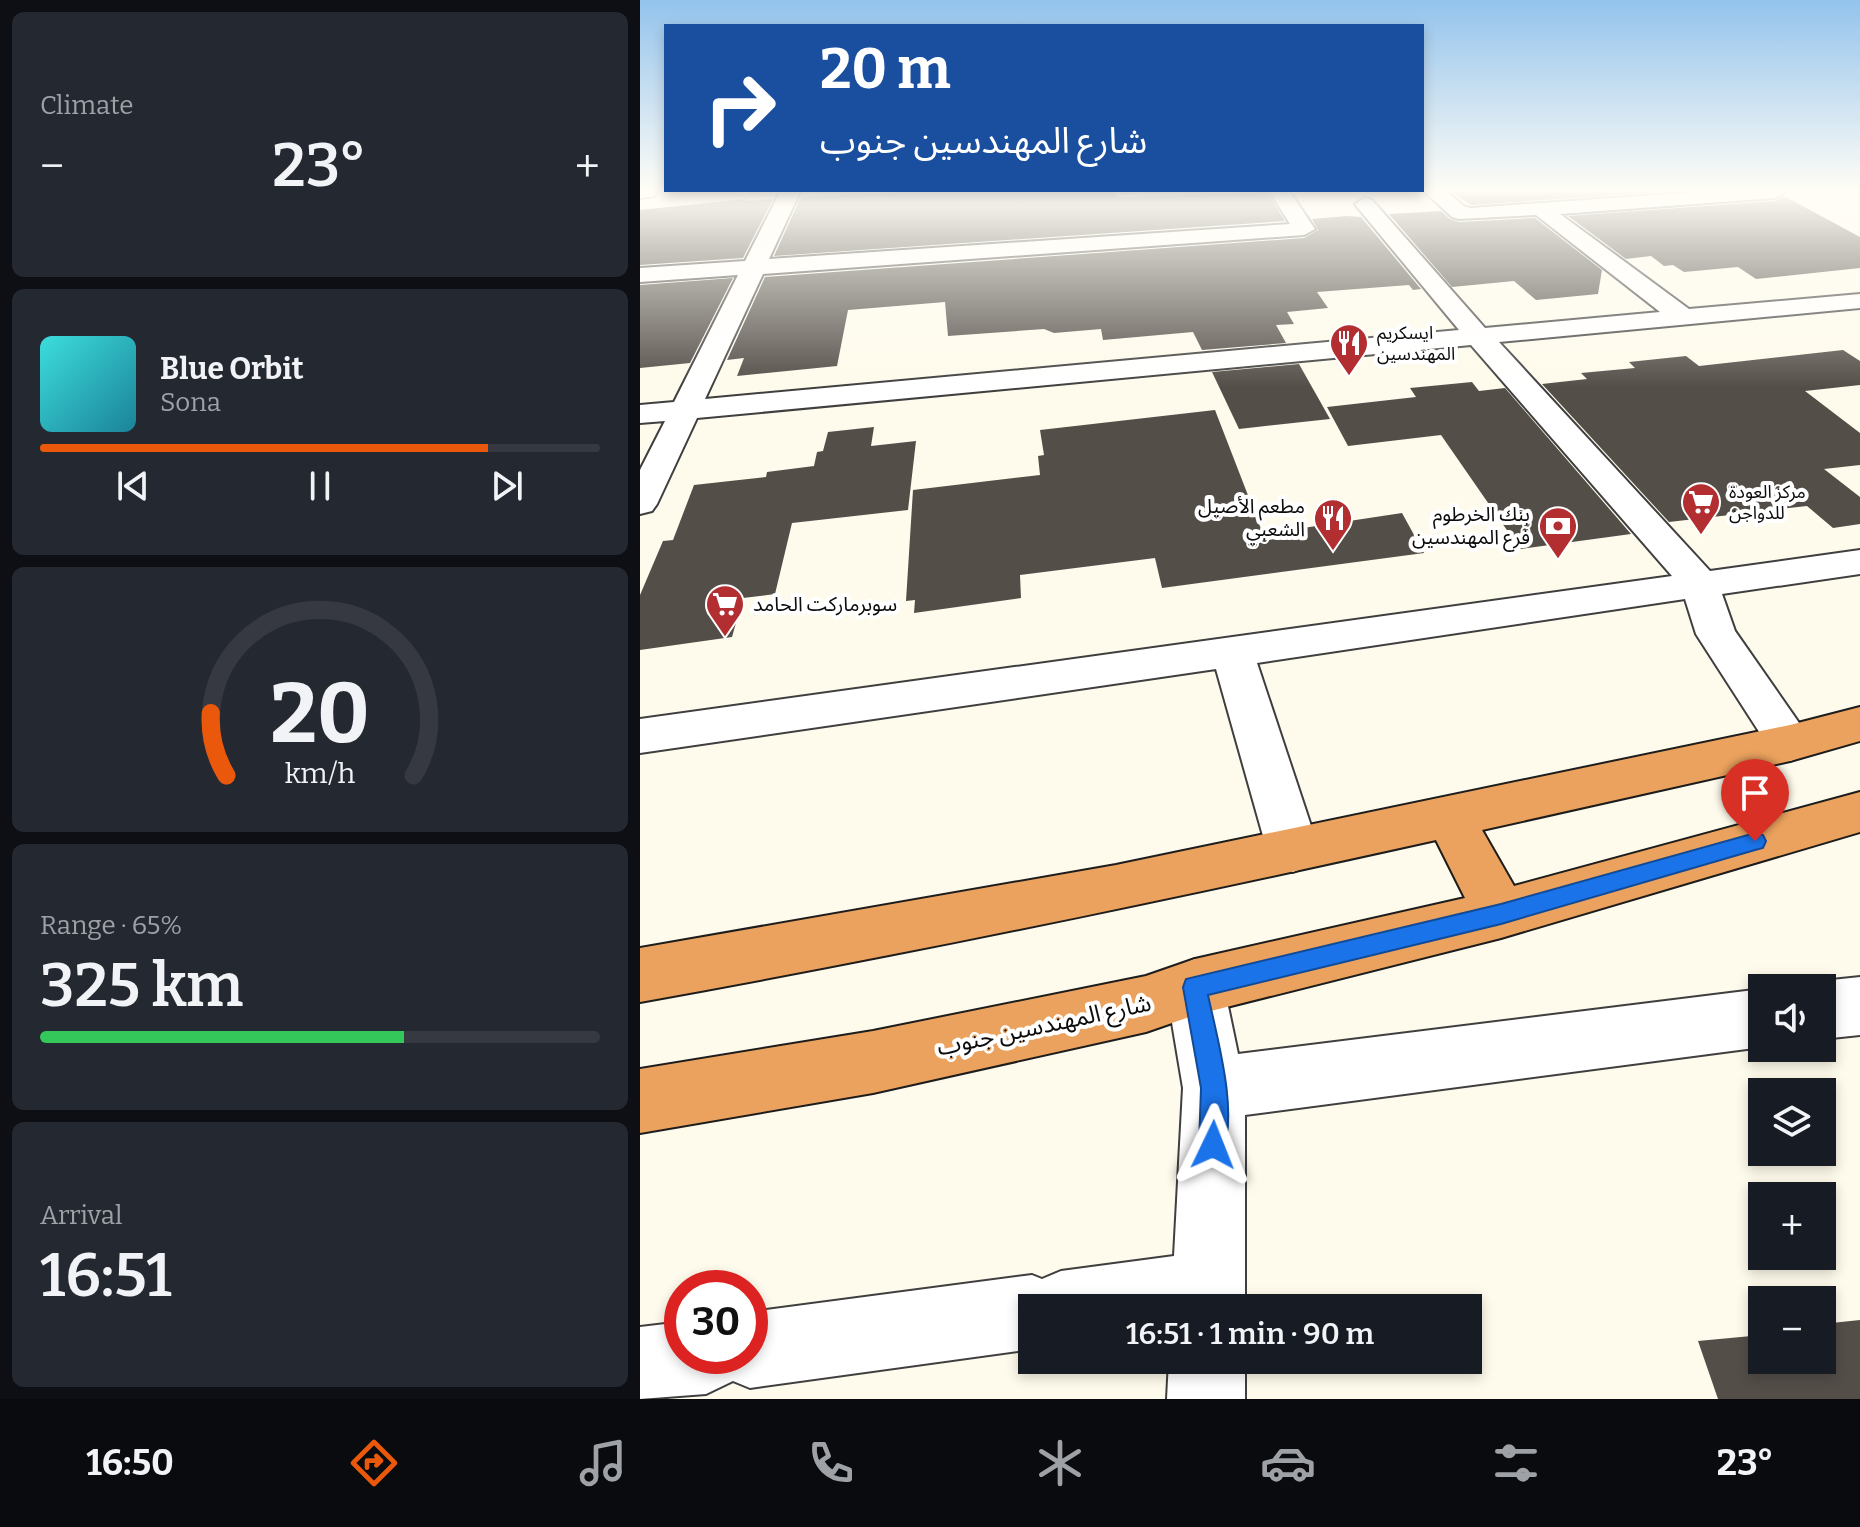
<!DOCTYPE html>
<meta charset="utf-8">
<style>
body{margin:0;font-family:Bitter,"Noto Sans Arabic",serif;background:#242831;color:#f1f3f6;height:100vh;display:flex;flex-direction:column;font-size:30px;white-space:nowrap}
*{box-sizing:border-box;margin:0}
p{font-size:26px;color:#9ea1a6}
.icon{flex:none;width:44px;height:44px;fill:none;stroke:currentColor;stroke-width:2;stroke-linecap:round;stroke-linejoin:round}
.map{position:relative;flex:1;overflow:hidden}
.drawer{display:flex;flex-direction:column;gap:12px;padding:12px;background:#0d0f14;width:640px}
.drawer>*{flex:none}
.banner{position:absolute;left:24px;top:24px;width:760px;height:168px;border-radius:0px;box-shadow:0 4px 12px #0003;background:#1a4fa0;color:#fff;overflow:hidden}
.buttons{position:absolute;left:1108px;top:974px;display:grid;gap:16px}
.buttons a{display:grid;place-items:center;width:88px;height:88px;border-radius:0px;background:#171b24;box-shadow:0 4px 12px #0003;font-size:40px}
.speed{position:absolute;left:24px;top:1270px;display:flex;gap:16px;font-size:40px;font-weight:700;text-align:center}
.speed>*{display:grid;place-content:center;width:104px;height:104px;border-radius:50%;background:#171b24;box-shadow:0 4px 12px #0003;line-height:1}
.speed .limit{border:12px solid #d22;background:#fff;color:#111}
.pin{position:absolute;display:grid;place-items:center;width:68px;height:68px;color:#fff;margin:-82px -34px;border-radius:50% 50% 50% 0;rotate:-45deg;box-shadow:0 0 8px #0007}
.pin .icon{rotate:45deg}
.me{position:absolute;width:88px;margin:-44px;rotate:2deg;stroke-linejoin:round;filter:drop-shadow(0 0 6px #0008)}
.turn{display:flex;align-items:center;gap:28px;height:168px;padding:0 24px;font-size:36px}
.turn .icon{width:104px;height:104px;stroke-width:2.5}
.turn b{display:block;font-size:56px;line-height:68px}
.big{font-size:60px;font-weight:600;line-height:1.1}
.drawer .tile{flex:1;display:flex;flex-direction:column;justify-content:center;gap:12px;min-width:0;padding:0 28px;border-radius:12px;background:#242831}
.drawer .dial{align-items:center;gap:0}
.dial svg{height:208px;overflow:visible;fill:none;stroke:#363941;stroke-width:7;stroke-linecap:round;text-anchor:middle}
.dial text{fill:#f1f3f6;stroke:none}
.song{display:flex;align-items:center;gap:24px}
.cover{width:96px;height:96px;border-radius:12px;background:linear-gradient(135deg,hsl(180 70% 55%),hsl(190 70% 35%))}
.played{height:8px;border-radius:4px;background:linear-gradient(90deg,#ea580c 80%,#363941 80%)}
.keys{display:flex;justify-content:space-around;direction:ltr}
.heat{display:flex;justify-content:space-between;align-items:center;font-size:44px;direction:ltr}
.charge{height:12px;border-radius:6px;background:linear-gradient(90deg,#34c759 65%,#363941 0)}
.trip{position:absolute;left:378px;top:1294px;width:464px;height:80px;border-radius:0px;background:#171b24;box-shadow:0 4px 12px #0003;font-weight:600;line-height:80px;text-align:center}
.tab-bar{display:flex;height:128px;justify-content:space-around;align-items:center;background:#090b0e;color:#9ea1a6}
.tab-bar .icon{width:56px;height:56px}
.tab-bar .on{color:#ea580c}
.tab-bar b{font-size:36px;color:#f1f3f6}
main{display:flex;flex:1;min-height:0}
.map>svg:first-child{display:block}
.building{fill:#544e49}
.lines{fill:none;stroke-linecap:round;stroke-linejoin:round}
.minor-casing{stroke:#3f3f3f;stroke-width:4}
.highway-casing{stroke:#1d1d1d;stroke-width:4}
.minor{fill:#fff;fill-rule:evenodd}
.highway{fill:#eba25e;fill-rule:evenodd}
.route{fill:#1a73e8;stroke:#114b97;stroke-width:2}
.labels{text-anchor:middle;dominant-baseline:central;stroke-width:8;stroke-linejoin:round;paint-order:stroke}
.far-poi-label{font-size:18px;fill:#0c0c0c;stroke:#fff;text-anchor:start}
.poi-label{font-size:20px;fill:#0c0c0c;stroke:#fff;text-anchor:end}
.near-street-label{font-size:24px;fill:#0c0c0c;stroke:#fff}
</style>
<main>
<section class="drawer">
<div class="tile"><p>Climate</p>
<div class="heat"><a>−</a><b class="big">23°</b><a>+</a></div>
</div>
<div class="tile">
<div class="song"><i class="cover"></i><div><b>Blue Orbit</b><p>Sona</p></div></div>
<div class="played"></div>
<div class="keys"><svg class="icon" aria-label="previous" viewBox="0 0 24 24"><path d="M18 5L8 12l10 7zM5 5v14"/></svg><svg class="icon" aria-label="pause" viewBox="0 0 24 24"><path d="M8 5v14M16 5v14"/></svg><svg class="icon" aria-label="next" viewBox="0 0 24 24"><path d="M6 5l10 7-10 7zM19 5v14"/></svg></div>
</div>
<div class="tile dial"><svg viewBox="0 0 100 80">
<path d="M14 69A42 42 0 1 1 86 69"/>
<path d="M14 69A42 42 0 0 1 8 45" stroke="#ea580c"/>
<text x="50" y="56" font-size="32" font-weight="700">20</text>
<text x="50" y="72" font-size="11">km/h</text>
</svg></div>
<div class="tile"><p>Range · 65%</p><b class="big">325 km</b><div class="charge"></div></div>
<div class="tile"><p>Arrival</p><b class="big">16:51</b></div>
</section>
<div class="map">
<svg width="1220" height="1399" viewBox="0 0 1220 1399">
<rect width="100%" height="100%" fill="#fefbec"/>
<g class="building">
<polygon points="267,192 475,192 477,197 491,197 627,192 645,221 134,256 161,197"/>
<polygon points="811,192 1019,192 831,205"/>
<polygon points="1144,196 1220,237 1220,268 1116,279 1098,267 1044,272 1033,265 1024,266 1011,256 986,259 928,216 1135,201"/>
<polygon points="106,199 105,201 133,199 103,258 0,265 0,210"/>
<polygon points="801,211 810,219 819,222 895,218 962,270 958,294 896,300 874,281 812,287 749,214"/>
<polygon points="706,216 721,217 781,289 773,290 769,285 677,292 688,308 647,312 654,324 636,325 646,343 562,350 553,332 463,340 461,329 414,333 404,329 308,336 305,302 208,310 197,366 97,376 104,358 87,360 125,277 664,238 678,230 672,219"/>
<polygon points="93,278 50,363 0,368 0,285"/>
<polygon points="1203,350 1220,361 1220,385 1165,391 1220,433 1220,465 1184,469 1220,497 1220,524 1193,528 1167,506 1029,522 902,384 947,379 941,373 995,368 989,362 1046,356 1059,366"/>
<polygon points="659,364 690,419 599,429 572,372"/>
<polygon points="832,382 839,391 865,388 991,534 880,549 801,435 708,446 687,407 776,397 770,388"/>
<polygon points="575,410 623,534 762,513 784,553 522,588 515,558 380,575 381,598 274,613 275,600 266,601 273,490 400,475 398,456 404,455 400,430"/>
<polygon points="234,427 231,446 276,441 268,510 152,523 135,594 103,598 92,637 0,650 0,595 23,541 33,540 54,485 126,477 127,472 174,466 177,452 183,451 188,432"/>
<polygon points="1220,1320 1220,1399 1078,1399 1058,1341 1122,1335 1122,1360 1182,1360 1182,1324"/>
</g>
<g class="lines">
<g class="minor-casing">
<g id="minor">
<polygon points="0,192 17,192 14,196 0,198"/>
<polygon points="140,192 160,192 129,259 650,224 630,192 650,192 675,229 664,235 123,274 65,399 819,330 718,208 715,204 725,198 732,200 845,328 1020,312 896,215 819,219 812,217 785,192 807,192 825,207 831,208 1057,192 1145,192 1135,198 920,214 1049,309 1220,294 1220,308 859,342 1070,571 1220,550 1220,574 1082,594 1095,631 1173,743 1166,755 1150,761 1134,755 1056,634 1045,599 617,663 679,850 671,865 653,872 635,865 627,850 576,669 0,753 0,719 1032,576 831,345 57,418 17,504 12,511 0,514 0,470 25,421 0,423 0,405 34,402 98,275 0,282 0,268 105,261"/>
<polygon points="555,959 575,967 584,987 598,1054 1122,989 1122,1047 605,1115 605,1308 392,1308 392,1349 110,1388 93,1381 66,1394 0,1399 0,1327 42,1322 42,1356 110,1356 110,1312 392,1275 402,1279 421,1271 534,1256 543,1088 526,987 535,967"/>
<polygon points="1220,977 1220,1035 1182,1039 1182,988 1165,988 1182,981"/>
<polygon points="529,1360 605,1360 605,1399 527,1399"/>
</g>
</g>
<g class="highway-casing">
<path id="highway" d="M1220 707V741L1150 761 842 830 874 886 1220 792V832L861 938 555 1015 506 1032 233 1093 0 1133V1069L233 1031 506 976 555 959 825 898 796 840C531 899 267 954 0 1002V948L476 865 1150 725Z"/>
</g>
<use href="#minor" class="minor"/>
<use href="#highway" class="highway"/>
</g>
<linearGradient id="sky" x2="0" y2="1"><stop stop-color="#93c3ec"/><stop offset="0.49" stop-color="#fffdf6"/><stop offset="1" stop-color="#fffdf6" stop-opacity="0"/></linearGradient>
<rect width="1220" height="388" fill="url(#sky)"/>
<path class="route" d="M1115 833 1123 835 1126 841 1123 848 1115 850 861 924 568 995C577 1038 599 1113 582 1154L573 1158 563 1154 559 1145 561 1088 543 987 546 979 861 904Z"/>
<defs>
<g id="restaurant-pin" transform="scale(2)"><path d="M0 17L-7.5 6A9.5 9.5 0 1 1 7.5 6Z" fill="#b22e31" stroke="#fff"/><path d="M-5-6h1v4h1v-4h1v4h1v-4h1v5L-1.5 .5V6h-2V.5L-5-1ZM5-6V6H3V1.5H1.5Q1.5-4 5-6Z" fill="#fff"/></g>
<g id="supermarket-pin" transform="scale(2)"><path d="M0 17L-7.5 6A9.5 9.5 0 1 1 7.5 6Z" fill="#b22e31" stroke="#fff"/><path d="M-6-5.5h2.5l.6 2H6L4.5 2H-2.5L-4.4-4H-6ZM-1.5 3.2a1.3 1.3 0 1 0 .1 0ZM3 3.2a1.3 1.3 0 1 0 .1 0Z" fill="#fff"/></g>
<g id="bank-pin" transform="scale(2)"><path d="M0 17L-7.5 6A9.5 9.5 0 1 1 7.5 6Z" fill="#b22e31" stroke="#fff"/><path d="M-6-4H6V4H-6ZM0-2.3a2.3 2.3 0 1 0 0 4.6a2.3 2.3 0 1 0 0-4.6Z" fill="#fff"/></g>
</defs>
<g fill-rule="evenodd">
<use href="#restaurant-pin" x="709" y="343"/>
<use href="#supermarket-pin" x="1061" y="502"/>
<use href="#restaurant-pin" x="693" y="518"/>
<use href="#bank-pin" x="918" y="526"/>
<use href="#supermarket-pin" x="85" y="604"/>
</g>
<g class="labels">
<g class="far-poi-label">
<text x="737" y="333">ايسكريم<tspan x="737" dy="21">المهندسين</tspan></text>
<text x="1089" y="492">مركز العودة<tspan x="1089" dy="21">للدواجن</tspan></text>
</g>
<g class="poi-label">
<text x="665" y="506">مطعم الأصيل<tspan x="665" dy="23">الشعبي</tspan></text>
<text x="890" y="514">بنك الخرطوم<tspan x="890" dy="23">فرع المهندسين</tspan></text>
<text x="113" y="604" text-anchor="start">سوبرماركت الحامد</text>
</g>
<g class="near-street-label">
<text transform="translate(404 1025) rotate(-12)">شارع المهندسين جنوب</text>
</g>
</g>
</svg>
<div class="buttons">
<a><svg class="icon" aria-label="sound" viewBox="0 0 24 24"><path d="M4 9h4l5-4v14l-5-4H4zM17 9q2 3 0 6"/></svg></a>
<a><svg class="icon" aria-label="layers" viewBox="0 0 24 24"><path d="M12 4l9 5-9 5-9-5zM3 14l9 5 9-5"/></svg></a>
<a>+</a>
<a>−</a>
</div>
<div class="speed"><div class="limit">30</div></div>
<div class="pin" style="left:1115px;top:841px;background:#d93025"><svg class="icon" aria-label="arrive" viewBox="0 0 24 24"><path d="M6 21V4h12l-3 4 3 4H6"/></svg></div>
<svg class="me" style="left:573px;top:1145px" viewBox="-20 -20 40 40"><path d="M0-17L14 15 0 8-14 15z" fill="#1a73e8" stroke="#fff" stroke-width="4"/></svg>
<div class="trip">16:51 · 1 min · 90 m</div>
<div class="banner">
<div class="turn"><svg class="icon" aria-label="right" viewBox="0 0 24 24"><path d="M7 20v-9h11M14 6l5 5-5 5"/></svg><div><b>20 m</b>شارع المهندسين جنوب</div></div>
</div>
</div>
</main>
<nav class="tab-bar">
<b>16:50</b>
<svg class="icon on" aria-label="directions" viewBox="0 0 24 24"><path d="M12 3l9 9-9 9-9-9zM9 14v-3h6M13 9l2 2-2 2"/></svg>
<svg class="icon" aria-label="music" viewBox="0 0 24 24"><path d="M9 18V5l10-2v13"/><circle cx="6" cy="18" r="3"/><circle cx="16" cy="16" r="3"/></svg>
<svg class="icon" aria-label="phone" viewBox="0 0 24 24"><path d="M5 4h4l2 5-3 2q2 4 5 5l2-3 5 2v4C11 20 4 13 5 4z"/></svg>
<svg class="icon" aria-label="climate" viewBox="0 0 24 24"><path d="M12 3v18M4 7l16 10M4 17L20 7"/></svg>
<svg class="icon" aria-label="car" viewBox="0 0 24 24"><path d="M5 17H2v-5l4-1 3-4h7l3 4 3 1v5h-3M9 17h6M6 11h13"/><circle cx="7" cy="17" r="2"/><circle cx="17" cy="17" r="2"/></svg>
<svg class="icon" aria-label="filters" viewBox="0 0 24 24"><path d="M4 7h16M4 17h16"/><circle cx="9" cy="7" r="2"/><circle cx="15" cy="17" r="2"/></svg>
<b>23°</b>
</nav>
